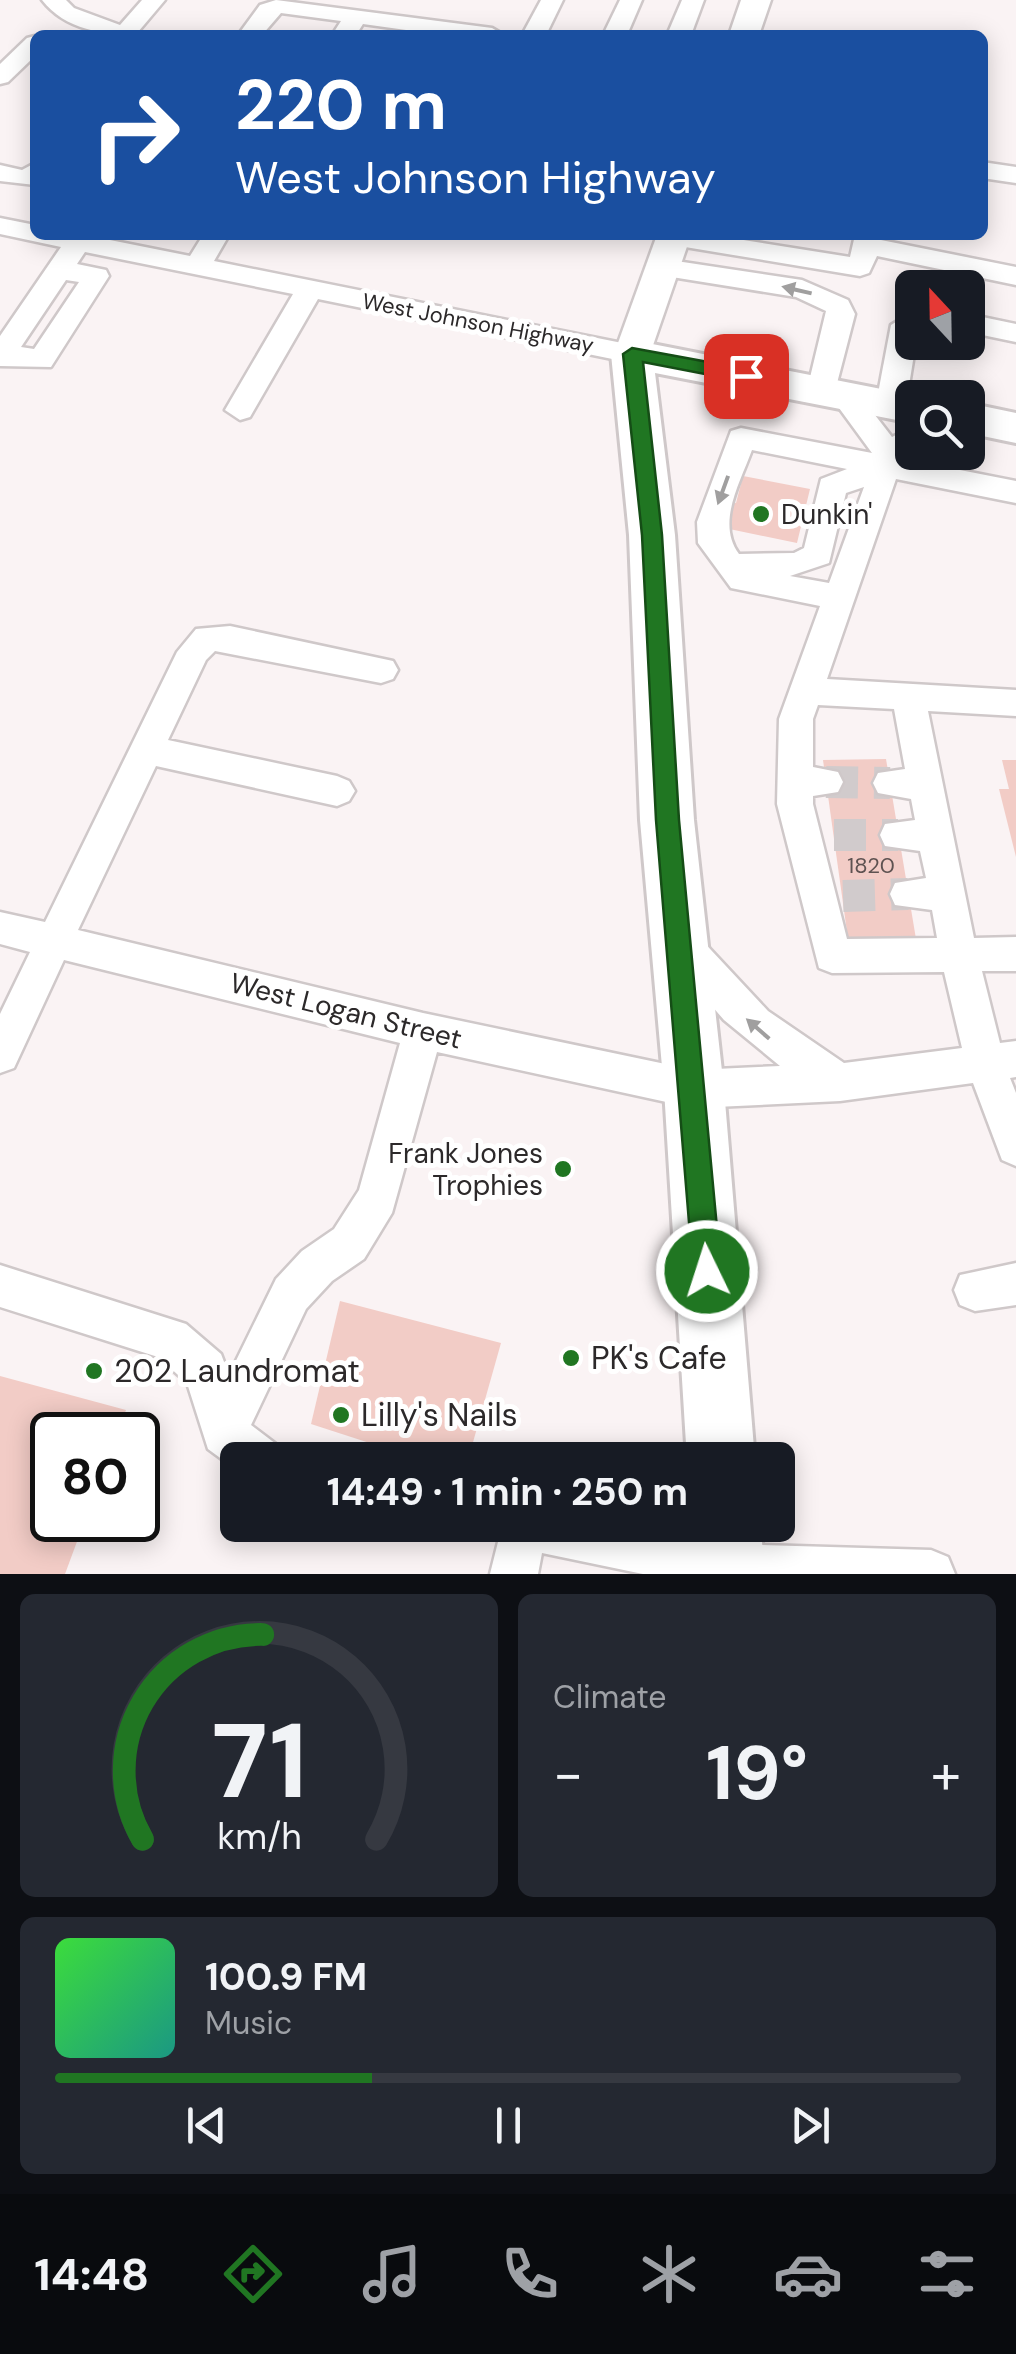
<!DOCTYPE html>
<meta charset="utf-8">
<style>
body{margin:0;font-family:"DM Sans",sans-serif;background:#242831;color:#f1f3f6;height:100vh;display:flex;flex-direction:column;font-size:38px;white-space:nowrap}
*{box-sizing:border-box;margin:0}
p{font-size:32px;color:#9ea1a6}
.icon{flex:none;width:55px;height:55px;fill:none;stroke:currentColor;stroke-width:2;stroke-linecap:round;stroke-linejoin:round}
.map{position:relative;height:1574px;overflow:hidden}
.sheet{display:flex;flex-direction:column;gap:20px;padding:20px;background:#0d0f14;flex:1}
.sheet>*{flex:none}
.hud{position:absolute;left:30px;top:30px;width:958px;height:210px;border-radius:15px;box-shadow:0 5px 25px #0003;background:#1a4fa0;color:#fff;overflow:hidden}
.needle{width:65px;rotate:338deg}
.tools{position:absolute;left:895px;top:270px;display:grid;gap:20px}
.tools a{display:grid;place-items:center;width:90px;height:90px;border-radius:15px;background:#171b24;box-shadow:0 5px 25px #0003;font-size:50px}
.speed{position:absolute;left:30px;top:1412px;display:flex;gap:20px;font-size:50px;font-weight:700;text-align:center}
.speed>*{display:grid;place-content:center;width:130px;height:130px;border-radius:50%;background:#171b24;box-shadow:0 5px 25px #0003;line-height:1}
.speed .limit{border:5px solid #111;border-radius:15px;background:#fff;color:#111}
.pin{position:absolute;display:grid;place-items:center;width:85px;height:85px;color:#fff;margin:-42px;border-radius:20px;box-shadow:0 5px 15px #0006}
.me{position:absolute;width:110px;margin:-55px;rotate:356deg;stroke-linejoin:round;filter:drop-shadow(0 0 8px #0008)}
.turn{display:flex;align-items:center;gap:35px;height:210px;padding:0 40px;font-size:45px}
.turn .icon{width:130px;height:130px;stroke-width:2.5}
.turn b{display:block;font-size:70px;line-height:85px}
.big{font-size:75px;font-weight:700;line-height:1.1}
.sheet .card{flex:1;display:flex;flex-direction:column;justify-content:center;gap:15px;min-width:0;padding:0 35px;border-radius:15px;background:#242831}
.sheet .dial{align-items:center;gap:0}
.dial svg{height:260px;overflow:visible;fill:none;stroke:#363941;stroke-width:7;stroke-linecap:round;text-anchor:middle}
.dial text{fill:#f1f3f6;stroke:none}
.song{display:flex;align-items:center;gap:30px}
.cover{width:120px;height:120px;border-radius:15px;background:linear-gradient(135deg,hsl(120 70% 55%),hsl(170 70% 35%))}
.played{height:10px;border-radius:5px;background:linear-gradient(90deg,#207622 35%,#363941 35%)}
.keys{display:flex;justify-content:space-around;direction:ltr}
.heat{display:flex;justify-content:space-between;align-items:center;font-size:55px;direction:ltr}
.sheet .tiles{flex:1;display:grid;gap:20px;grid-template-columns:1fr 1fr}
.card:last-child{grid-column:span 2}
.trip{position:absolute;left:220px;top:1442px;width:575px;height:100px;border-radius:15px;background:#171b24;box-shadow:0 5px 25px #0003;font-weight:700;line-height:100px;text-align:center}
.tab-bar{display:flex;height:160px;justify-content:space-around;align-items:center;background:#090b0e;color:#9ea1a6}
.tab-bar .icon{width:70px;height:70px}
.tab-bar .current{color:#207622}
.tab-bar b{font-size:45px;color:#f1f3f6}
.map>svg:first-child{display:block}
.building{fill:#f2ccc6}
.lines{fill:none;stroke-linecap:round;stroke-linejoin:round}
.minor-tunnel{stroke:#d1cbcc;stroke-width:32;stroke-dasharray:32 16;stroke-linecap:butt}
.minor-casing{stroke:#cfc8c9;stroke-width:5}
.major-casing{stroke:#cfc8c9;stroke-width:5}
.highway-casing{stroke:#cfc8c9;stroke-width:6}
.minor{fill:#fff;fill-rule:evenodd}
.major{fill:#fff;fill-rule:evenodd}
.highway{fill:#fff;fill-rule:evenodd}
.oneway{fill:#a09f9f}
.route{fill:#207622;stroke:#154d16;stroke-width:2.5}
.poi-dot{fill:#207622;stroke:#fff;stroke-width:4}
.labels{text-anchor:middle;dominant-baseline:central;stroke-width:10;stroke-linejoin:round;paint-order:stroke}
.far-street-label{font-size:22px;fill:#2c292a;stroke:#fff}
.number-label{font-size:22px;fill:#5e5251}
.poi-label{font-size:28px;fill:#2c292a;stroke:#fff;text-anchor:start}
.street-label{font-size:28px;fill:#2c292a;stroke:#fff}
.near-poi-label{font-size:32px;fill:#2c292a;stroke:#fff;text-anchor:start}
</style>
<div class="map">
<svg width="1016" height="1574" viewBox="0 0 1016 1574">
<rect width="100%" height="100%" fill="#faf3f4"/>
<g class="building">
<polygon points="743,476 810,489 797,543 715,526 723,500 736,503"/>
<polygon points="886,759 916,939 848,939 823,760"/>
<polygon points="1002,760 1016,760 1016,857 999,789 1009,789"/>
<polygon points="340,1301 501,1343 468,1460 422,1460 311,1424"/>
<polygon points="0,1376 126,1410 117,1435 52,1435 52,1520 85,1520 65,1574 0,1574"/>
</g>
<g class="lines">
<g class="minor-tunnel">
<polyline points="826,782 890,783"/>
<polyline points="834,835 898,835"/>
<polyline points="843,896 908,894"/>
</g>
<g class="minor-casing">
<g id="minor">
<path d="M42 0H66L74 8 120 25 142 0H165L138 32 141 35C104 35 65 30 42 0Z"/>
<polygon points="276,0 492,28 504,35 442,35 363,24 356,35 332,35 341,21 281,13 262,35 238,35 260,5"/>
<polygon points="541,0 563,0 546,35 522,35"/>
<polygon points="620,0 642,0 627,35 603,35"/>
<polygon points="682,0 704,0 691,35 667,35"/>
<polygon points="35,36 35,56 8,82 0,84 0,64 27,38"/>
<polygon points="982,162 1016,167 1016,183 982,178"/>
<polygon points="35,163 35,185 0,181 0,165 22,170"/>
<path d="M0 218 35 225V235H85L190 256 203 235H229L214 261 632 345 646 354 632 363 318 299 250 417 240 420 225 410 293 294 85 252 77 264 106 270 109 276 51 367 0 366V336L61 247 0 234ZM66 280 79 282 34 349 21 347Z"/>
<polygon points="661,235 712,235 850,257 855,235 881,235 881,240 1016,267 1016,285 877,256 869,273 860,276 673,245 664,243"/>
<path d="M663 259 802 280 848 300 855 314 836 387 854 388 892 437 912 427 913 452 904 459 1016 481V503L896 479 827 679 1016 690V716L928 711 974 938 1016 937V971H982L1000 1043 1016 1041V1077L1010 1078 1016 1093V1166L1002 1160 973 1083 840 1101 694 1108 437 1052 392 1213 364 1259 332 1281 306 1309 251 1425 276 1444 283 1460H238V1471L208 1449 187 1383 158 1357 0 1307V1265L186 1324 221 1354 229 1375 276 1279 302 1251 334 1229 359 1190 400 1043 64 960 14 1068 0 1073V1014L30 952 0 944V912L45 922 177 652 196 629 230 626 393 661 398 670 393 679 381 683 215 651 206 660 168 740 337 776 349 781 355 791 349 801 337 806 156 766 78 930 423 1013 694 1070 780 1066 724 1020 671 959 665 947 671 935 684 930 697 935 768 1011 844 1063 962 1048 944 972 832 973 819 968 777 804 779 719 820 606 731 588 698 543 697 522 731 431 741 428 872 453 831 397H811L807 390 826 311 796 297 653 274 650 268 653 262ZM752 450 847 469 821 479 804 548 794 553 739 554C716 523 740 483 752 450ZM864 487 829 583 790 576 829 563 846 493ZM818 705 894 709 905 769 878 773 873 783 878 793 911 799 915 820 885 824 880 835 885 846 920 851 926 878 895 883 890 894 895 905 932 910 937 938 847 939 813 804V796L838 792 843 782 838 772 813 767V719Z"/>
<polygon points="912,312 916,342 906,404 891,414 876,404 891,325"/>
<polygon points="968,314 1016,324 1016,342 968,332"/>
<polygon points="1016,1263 1016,1305 975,1311 960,1305 954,1290 960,1275"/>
<polygon points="494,1525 633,1525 729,1544 931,1550 948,1557 955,1574 643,1574 542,1553 538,1574 490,1574 499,1538"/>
</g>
</g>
<g class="major-casing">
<g id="major">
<polygon points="741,0 771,0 759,35 729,35"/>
<polygon points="657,235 691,235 650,354 645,363 632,366 619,363 614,354"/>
</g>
</g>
<g class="highway-casing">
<g id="highway">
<polygon points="632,340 927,398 912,398 912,423 655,373 675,535 694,820 724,1089 755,1460 687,1460 664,1089 640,820 629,535 611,354 617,344"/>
<polygon points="968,403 1016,413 1016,443 968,433"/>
<polygon points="691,1525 761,1525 764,1574 694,1574"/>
</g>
</g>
<use href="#minor" class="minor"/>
<use href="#major" class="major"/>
<use href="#highway" class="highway"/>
</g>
<defs><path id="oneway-solid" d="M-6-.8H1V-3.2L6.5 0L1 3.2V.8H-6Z" transform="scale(2.5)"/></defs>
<g class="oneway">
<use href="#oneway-solid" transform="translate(797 290) rotate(-167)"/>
<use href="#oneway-solid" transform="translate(723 490) rotate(110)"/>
<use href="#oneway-solid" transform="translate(758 1029) rotate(-139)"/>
</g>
<polygon class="route" points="632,348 746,369 755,376 746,382 643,362 662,535 679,820 721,1271 717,1281 707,1285 697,1281 693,1271 656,820 642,535 623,354"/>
<g class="poi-dot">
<circle cx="761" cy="514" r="10"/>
<circle cx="563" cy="1169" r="10"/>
<circle cx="571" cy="1358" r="10"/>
<circle cx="94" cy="1371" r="10"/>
<circle cx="341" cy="1415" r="10"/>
</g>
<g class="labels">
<g class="far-street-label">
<text transform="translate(478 323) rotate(11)">West Johnson Highway</text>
</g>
<g class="number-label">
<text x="871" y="865">1820</text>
</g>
<g class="poi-label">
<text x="781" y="514">Dunkin'</text>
<text x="543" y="1153" text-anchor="end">Frank Jones<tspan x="543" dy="32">Trophies</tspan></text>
</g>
<g class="street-label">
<text transform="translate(346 1011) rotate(14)">West Logan Street</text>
</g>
<g class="near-poi-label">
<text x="591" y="1358">PK's Cafe</text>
<text x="114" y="1371">202 Laundromat</text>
<text x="361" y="1415">Lilly's Nails</text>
</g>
</g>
</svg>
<div class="tools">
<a><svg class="needle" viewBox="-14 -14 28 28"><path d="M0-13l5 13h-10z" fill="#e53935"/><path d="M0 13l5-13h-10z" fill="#9ea1a6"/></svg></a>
<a><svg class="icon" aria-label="search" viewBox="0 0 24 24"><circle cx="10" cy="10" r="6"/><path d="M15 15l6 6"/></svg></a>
</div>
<div class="speed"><div class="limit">80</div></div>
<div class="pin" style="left:746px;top:376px;background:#d93025"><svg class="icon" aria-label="arrive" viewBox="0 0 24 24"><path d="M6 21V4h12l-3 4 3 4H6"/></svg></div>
<svg class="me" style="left:707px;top:1271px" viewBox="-20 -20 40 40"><circle r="17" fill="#207622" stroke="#fff" stroke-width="3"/><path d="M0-11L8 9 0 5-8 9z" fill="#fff"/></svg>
<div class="trip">14:49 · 1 min · 250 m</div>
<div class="hud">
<div class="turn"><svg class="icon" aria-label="right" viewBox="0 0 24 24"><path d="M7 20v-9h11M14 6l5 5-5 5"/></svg><div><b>220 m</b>West Johnson Highway</div></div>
</div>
</div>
<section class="sheet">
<div class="tiles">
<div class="card dial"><svg viewBox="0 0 100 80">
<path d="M14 69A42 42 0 1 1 86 69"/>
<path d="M14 69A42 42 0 0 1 51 6" stroke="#207622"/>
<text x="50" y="56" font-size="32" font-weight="700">71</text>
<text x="50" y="72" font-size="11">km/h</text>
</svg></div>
<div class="card"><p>Climate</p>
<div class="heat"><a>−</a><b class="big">19°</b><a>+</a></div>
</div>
<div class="card">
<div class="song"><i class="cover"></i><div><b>100.9 FM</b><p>Music</p></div></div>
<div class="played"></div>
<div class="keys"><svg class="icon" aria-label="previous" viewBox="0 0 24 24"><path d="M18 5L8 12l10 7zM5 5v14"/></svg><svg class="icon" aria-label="pause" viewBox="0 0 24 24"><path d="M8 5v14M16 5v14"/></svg><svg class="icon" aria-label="next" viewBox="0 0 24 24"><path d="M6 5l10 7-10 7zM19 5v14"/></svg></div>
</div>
</div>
</section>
<nav class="tab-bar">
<b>14:48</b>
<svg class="icon current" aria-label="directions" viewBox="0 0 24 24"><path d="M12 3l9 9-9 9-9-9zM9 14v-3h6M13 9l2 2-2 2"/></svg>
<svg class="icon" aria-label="music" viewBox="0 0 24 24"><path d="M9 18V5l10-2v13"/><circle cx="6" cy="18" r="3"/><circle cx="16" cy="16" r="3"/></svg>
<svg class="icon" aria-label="phone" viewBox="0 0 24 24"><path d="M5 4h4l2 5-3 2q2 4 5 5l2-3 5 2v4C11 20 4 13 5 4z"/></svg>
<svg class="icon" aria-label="climate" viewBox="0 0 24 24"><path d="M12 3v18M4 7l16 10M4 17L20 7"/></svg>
<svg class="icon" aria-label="car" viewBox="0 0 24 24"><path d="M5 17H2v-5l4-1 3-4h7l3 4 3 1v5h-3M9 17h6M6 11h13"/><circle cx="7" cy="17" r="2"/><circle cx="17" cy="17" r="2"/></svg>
<svg class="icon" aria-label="filters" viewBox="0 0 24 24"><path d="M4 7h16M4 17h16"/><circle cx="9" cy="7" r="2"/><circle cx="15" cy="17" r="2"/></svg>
</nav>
